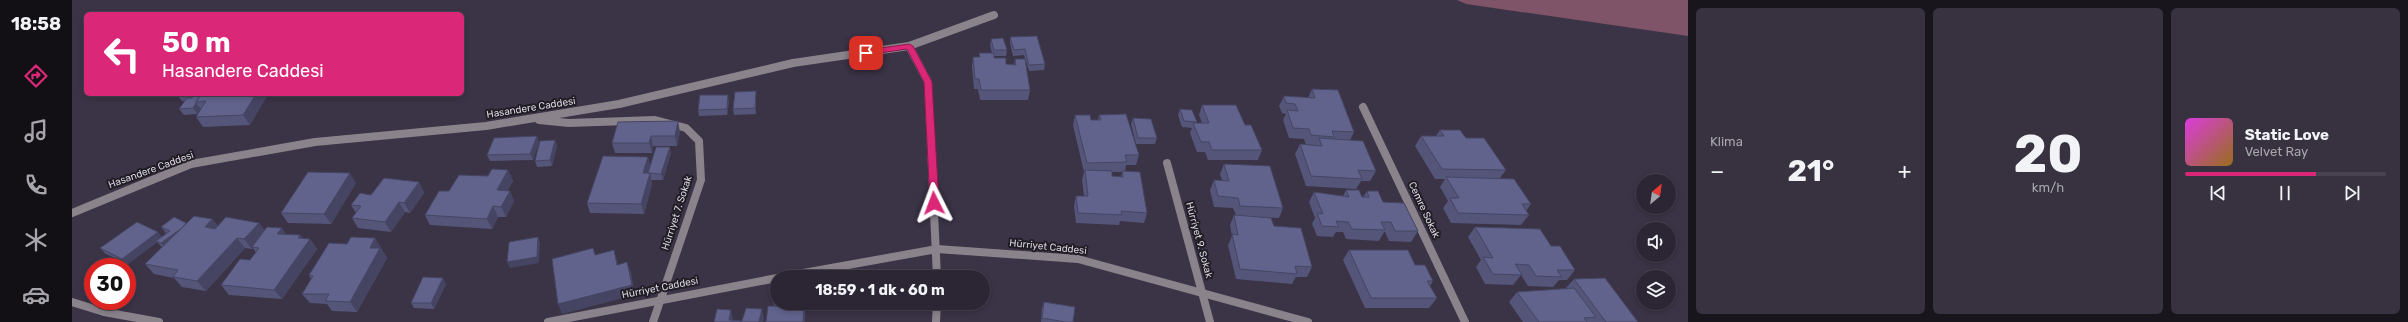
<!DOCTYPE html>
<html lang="tr">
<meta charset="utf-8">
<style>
body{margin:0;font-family:Rubik,sans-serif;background:#383240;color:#f1f3f6;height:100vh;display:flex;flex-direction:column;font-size:15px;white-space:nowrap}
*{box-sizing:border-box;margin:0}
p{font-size:13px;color:#a6a5ac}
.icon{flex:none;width:22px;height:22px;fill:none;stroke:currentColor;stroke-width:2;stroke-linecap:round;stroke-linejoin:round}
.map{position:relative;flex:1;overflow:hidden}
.sheet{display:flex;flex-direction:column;gap:8px;padding:8px;background:#18151d;width:720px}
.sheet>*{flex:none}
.hud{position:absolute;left:12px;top:12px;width:380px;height:84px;border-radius:6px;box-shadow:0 2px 6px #0003,0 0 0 1px #48434f;background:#db2777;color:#fff;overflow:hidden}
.needle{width:26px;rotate:29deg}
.buttons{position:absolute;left:1564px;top:174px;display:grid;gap:8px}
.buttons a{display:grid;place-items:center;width:40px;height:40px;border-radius:50%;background:#2c2634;box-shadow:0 2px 6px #0003,0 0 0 1px #48434f;font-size:20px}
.speed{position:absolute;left:12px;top:258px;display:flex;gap:8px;font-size:20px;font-weight:700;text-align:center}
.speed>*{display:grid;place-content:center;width:52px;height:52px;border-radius:50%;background:#2c2634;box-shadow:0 2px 6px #0003,0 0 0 1px #48434f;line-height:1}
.speed .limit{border:6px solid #d22;background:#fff;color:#111}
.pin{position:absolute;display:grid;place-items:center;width:34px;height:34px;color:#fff;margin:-17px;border-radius:8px;box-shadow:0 2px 6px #0006}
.me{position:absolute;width:44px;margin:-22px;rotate:357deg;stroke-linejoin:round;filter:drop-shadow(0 0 3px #0008)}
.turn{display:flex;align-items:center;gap:14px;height:84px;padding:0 12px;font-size:18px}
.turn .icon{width:52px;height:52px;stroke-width:2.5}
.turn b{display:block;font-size:28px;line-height:34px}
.big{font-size:30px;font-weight:700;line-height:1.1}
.sheet .card{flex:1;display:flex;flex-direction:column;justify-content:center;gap:6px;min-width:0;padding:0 14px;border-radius:6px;background:#383240}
.sheet .dial{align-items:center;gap:0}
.dial b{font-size:52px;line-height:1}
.song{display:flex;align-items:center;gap:12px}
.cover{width:48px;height:48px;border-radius:6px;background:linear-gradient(135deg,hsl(300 70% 55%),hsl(40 70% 35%))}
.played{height:4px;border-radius:2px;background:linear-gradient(90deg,#db2777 65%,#48434f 65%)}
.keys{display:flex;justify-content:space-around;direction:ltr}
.heat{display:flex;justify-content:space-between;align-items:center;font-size:22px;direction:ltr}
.sheet .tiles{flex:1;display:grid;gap:8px;grid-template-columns:repeat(3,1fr)}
.trip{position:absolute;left:698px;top:270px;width:220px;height:40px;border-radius:20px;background:#2c2634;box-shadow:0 2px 6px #0003,0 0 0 1px #48434f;font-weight:700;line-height:40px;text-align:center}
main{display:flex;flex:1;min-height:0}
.tabs{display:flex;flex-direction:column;width:72px;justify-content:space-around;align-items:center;background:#120f15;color:#a6a5ac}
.tabs .icon{width:28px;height:28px}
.tabs .on{color:#db2777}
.tabs b{font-size:18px;color:#f1f3f6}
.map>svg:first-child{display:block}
.forest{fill:#7f5368}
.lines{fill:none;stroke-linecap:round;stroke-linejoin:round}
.minor{stroke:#8b838b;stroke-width:8}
.wall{fill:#545579;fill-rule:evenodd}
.shaded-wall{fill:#454563}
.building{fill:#62638d;stroke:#454563}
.route{fill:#db2777;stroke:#8e194d}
.labels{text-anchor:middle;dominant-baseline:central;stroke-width:4;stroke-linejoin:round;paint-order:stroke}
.street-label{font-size:10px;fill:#dad5e1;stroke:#211d25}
</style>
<main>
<nav class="tabs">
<b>18:58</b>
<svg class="icon on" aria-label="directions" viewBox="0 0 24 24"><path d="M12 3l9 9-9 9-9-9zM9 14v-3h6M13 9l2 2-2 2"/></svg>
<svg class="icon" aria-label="music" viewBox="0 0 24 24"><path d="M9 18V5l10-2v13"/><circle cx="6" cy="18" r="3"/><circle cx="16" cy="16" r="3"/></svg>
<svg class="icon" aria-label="phone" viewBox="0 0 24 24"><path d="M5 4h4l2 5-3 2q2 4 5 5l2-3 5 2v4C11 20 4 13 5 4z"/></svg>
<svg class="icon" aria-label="climate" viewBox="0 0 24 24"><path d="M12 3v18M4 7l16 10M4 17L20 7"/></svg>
<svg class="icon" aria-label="car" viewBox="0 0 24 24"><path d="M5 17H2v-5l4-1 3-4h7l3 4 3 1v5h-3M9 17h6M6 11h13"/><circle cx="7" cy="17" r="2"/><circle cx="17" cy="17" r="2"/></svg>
</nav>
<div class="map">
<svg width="1616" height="322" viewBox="0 0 1616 322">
<rect width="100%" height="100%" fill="#3b3346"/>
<polygon class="forest" points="1385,0 1616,0 1616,36 1394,4"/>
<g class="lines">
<g class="minor">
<polyline points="837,46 856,82 865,277"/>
<polyline points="1291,107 1393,322"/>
<polyline points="467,120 497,123 583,120 614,128 627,141 629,180 581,322"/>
<polyline points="1095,163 1138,322"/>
<polyline points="0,213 119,164 243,142 414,126 547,104 721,63 837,46 922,15"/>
<polyline points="709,277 865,249 1006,259 1236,322"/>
<polyline points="0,302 32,312 87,322"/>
<polyline points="476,322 705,278"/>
<polyline points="864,322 865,303"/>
</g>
</g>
<g class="wall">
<polygon points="938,37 973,64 972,70 957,71 952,55 941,56 938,43"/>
<polygon points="919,39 935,50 934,56 922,56 922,58 934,64 942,65 943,59 958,90 956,100 908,100 906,89 902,89 900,67 901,57 907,57 907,53 920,53 918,45"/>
<polygon points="1240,89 1282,132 1278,140 1304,171 1298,181 1289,181 1284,189 1234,186 1223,154 1228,144 1234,145 1232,139 1217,138 1211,120 1214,114 1210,113 1207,106 1212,96 1236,98"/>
<polygon points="196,94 178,125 131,127 124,117 129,109 125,114 112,115 107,109 113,101 110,101 105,95"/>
<polygon points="684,97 684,114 662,115 661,109"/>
<polygon points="657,101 655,115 627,116 626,110"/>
<polygon points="1130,105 1173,125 1190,150 1186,160 1136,160 1133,152 1125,152 1118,133 1120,128 1110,127 1106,115 1108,109 1125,122 1124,123 1130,123 1127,115"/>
<path d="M1003 115 1019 120H1026L1027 115 1067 155 1064 165H1054L1053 172 1075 213 1072 223 1048 221 1047 225 1004 223 1002 206 1004 196H1012L1010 180 1012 172 1001 125ZM1040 172H1050L1049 177 1040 176Z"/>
<polygon points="1061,118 1085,138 1083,144 1064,144 1059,124"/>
<polygon points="546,122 608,132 605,146 581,146 580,153 543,153 540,143"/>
<polygon points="1368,130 1394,138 1434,170 1428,178 1459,204 1454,211 1457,215 1449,225 1379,223 1371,208 1376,201 1368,187 1373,179 1363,179 1343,146 1349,136 1364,136"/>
<polygon points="483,140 485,146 480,166 465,167 463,161"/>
<polygon points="467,142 461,160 418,161 415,155"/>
<polygon points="599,153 591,180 579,180 580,184 572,214 518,213 515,203"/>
<polygon points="1152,164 1211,208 1207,218 1183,217 1202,226 1240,267 1235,277 1224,277 1220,284 1164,279 1156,245 1160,236 1158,225 1162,215 1164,215 1161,208 1142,207 1138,190 1142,180 1150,180 1148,174"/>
<polygon points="436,170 441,181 435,191 438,191 442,201 434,217 426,217 420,229 358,225 353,215 377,191 416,176"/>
<polygon points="347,182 352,193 338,213 333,212 319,232 286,228 280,218 284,213 279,205 299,195"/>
<polygon points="284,183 259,224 216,223 209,213"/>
<polygon points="1274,190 1290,197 1291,197 1295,191 1311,202 1346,231 1339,242 1317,241 1313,232 1312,232 1307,241 1274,239 1271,232 1264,232 1261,237 1245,236 1240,224 1243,218 1237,202 1242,192 1271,196"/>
<polygon points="140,219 146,226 187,223 193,231 214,234 228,235 231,238 238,239 245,249 210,299 157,295 149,285 178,260 184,253 181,248 180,249 173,248 134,291 110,287 102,278 82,274 73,264 90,247 85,242 56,264 34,254 28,248 90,237 94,233 89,227"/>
<polygon points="1403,227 1479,246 1503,270 1495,280 1487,280 1481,287 1456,286 1449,275 1441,285 1413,284 1404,267 1409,260 1396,237"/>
<polygon points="303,238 315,258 285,312 260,311 255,304 238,303 230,294 239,279 237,275 275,244"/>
<polygon points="1277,250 1343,265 1361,281 1358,286 1365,298 1357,308 1293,308 1271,260"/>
<polygon points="1502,279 1566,322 1451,322 1437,302 1445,292 1493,289"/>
<polygon points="374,284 362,309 342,308 339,303"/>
<polygon points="705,287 705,303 736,303 735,309 733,309 733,322 694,322 702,306 701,302"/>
<polygon points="972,302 1001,322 969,322 970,308"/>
</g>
<g class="shaded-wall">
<polygon points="684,91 684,114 683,108"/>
<polygon points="184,94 196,94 178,125 171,115"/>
<polygon points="656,95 657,101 655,115 655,109"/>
<polygon points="124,103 129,109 125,114 121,108"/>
<polygon points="606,121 608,132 605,146 603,136"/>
<polygon points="465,136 467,142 461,160 458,154"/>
<polygon points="579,136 581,146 580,153 577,143"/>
<polygon points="483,140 485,146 480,166 478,160"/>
<polygon points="598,147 599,153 591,180 589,174"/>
<polygon points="576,157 579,167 576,174 571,173"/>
<polygon points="436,170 441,181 430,201 425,190"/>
<polygon points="278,173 284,183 259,224 252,214"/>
<polygon points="578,173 580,184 572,214 569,204"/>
<polygon points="347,182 352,193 338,213 332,203"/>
<polygon points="438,191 442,201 434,217 429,207"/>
<polygon points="327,202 333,212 319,232 313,222"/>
<polygon points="421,206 426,217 420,229 415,219"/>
<polygon points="140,219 148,229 133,227"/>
<polygon points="115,223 94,249 89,243"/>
<polygon points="187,223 194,233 180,247 181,248 180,249 172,239"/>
<polygon points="210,228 217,238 205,234"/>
<polygon points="86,232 91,238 84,241 85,242 56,264 50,259"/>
<polygon points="228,235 234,244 238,239 245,249 210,299 202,290 226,238"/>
<polygon points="466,237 468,243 467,263 438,268 435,262"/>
<polygon points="165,238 173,248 134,291 125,281"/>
<polygon points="303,238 315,258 285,312 278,302 298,248"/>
<polygon points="542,250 545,260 548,275 545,265"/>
<polygon points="555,262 559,272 563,295 490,314 486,304"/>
<polygon points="371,278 374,284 362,309 359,303"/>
<polygon points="732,307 733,317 733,322 731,322"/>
<polygon points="690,309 692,319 691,322 687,322"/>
<polygon points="659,310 661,320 657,320"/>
</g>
<g class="building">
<polygon points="965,36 973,64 957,65 953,49 942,50 938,37"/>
<polygon points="931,38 935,50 922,50 919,39"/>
<polygon points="907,53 922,53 922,58 934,58 934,64 944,65 943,59 953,59 958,90 909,90 907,79 903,79 901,57 908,57"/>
<polygon points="1240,89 1266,90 1282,132 1260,131 1262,137 1239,135 1237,129 1221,128 1215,110 1226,111 1223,104 1214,103 1212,96 1243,98"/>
<polygon points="684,91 683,108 661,109 663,92"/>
<polygon points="106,94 120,94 119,95 105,95"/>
<polygon points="123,94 129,94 124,102 124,103 121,108 107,109 115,98 120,98"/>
<polygon points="129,94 184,94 171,115 124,117 134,101 124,102"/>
<polygon points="628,95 656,95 655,109 626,110"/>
<polygon points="1130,105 1164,105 1173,125 1179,125 1190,150 1140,150 1137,142 1129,142 1121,123 1137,123"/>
<polygon points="1108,109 1120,110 1125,122 1112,121"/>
<polygon points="1054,114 1067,155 1053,155 1055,162 1015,163 1003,115 1018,115 1019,120 1029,120 1027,115"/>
<polygon points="1061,118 1079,119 1085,138 1066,138"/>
<polygon points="606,121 603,136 579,136 577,143 540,143 546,122"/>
<polygon points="1368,130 1388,130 1394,138 1412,138 1434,170 1370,169 1349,136 1372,136"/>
<polygon points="465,136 458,154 415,155 422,138"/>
<polygon points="1247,138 1291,141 1304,171 1286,170 1290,179 1239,176 1228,144 1250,146"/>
<polygon points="483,140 478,160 463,161 468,141"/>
<polygon points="584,147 598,147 589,174 576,173"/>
<polygon points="531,156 576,157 571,173 578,173 569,204 515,203"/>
<polygon points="1152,164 1198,166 1211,208 1168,206 1166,198 1146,196 1142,180 1157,181"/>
<polygon points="420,169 436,170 425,190 438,191 429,207 421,206 415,219 353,215 367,191 377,191 387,175 416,176"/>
<polygon points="1013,170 1040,171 1040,176 1051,177 1050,171 1068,172 1075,213 1049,211 1050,215 1006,213 1004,196 1016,196"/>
<polygon points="236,172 278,173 252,214 209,213"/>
<polygon points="1374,177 1442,179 1459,204 1450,204 1457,215 1386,213 1378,198 1387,198"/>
<polygon points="312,178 347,182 332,203 327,202 313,222 280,218 289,206 279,205 288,193 299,195"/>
<polygon points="1274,190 1287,190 1290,197 1297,197 1295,191 1306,191 1311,202 1332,203 1346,231 1323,231 1319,222 1309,222 1313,230 1280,229 1276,222 1264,221 1267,227 1250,226 1245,213 1251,214 1242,192 1277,197"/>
<polygon points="1162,215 1199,218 1202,226 1229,228 1240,267 1223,266 1225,274 1168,269 1160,234 1166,235"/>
<polygon points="122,216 140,219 133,227 143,229 154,217 187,223 172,239 165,238 125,281 101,277 106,270 73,264"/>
<polygon points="102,217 114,223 110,228 89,243 84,241 98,231 89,227"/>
<polygon points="65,222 86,232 50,259 28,248"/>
<polygon points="195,227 210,228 205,234 228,235 226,238 238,239 202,290 149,285 168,259 178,260 187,248 180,247"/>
<polygon points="1403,227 1468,229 1479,246 1488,246 1503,270 1485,270 1490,277 1464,276 1457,265 1443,264 1450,275 1421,274 1411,257 1421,258"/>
<polygon points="279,237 303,238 298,248 308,248 278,302 253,301 257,294 230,294 241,276 237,275 257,243 275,244"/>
<polygon points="466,237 465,257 435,262 437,242"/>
<polygon points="521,248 523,255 542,250 545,265 555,262 560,285 486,304 480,259"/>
<polygon points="1277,250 1336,250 1343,265 1353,265 1361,281 1355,281 1365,298 1299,298"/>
<polygon points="351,277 371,278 359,303 339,303"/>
<polygon points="1533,278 1566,322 1534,322 1502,279"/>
<polygon points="704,287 705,287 705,302 701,302"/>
<polygon points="1502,288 1524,317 1512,318 1515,322 1467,322 1445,292"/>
<polygon points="972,302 1003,307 1001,322 993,322 970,318"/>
<polygon points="696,306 732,307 731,322 694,322"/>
<polygon points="674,308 690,309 687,322 642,322 645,309 659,310 657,320 670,321"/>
</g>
<polygon class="route" points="837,44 841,46 860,82 867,203 862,207 858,203 852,82 835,49 794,55 790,53 794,50"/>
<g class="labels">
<g class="street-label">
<text transform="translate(459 108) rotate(-9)">Hasandere Caddesi</text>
<text transform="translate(79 170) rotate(-20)">Hasandere Caddesi</text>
<text transform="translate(1352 210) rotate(65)">Cemre Sokak</text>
<text transform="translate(605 213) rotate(-72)">Hürriyet 7. Sokak</text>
<text transform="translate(1127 240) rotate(75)">Hürriyet 9. Sokak</text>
<text transform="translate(976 247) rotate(6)">Hürriyet Caddesi</text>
<text transform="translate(588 288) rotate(-11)">Hürriyet Caddesi</text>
</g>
</g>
</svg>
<div class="buttons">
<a><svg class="needle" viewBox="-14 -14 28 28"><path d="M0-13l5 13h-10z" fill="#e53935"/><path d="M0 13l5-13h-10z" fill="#a6a5ac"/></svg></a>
<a><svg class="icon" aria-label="sound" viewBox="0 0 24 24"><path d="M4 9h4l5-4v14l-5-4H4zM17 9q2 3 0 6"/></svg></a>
<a><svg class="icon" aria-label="layers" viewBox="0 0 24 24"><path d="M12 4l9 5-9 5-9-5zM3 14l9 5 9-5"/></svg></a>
</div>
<div class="speed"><div class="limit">30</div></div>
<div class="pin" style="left:794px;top:53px;background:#d93025"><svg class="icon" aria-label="arrive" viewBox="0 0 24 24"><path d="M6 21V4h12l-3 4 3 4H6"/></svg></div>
<svg class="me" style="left:862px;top:203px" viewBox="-20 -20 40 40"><path d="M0-17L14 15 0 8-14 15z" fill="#db2777" stroke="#fff" stroke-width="4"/></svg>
<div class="trip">18:59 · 1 dk · 60 m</div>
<div class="hud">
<div class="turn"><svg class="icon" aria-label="left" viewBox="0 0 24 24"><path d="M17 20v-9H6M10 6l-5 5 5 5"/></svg><div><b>50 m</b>Hasandere Caddesi</div></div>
</div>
</div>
<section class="sheet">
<div class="tiles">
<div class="card"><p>Klima</p>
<div class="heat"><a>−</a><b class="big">21°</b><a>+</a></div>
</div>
<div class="card dial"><b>20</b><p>km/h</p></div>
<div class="card">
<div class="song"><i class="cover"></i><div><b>Static Love</b><p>Velvet Ray</p></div></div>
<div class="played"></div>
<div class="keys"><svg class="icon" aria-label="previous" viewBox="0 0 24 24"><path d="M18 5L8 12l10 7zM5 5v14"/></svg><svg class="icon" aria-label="pause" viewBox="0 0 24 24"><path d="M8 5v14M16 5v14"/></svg><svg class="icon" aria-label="next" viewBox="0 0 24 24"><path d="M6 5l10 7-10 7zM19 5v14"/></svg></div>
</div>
</div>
</section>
</main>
